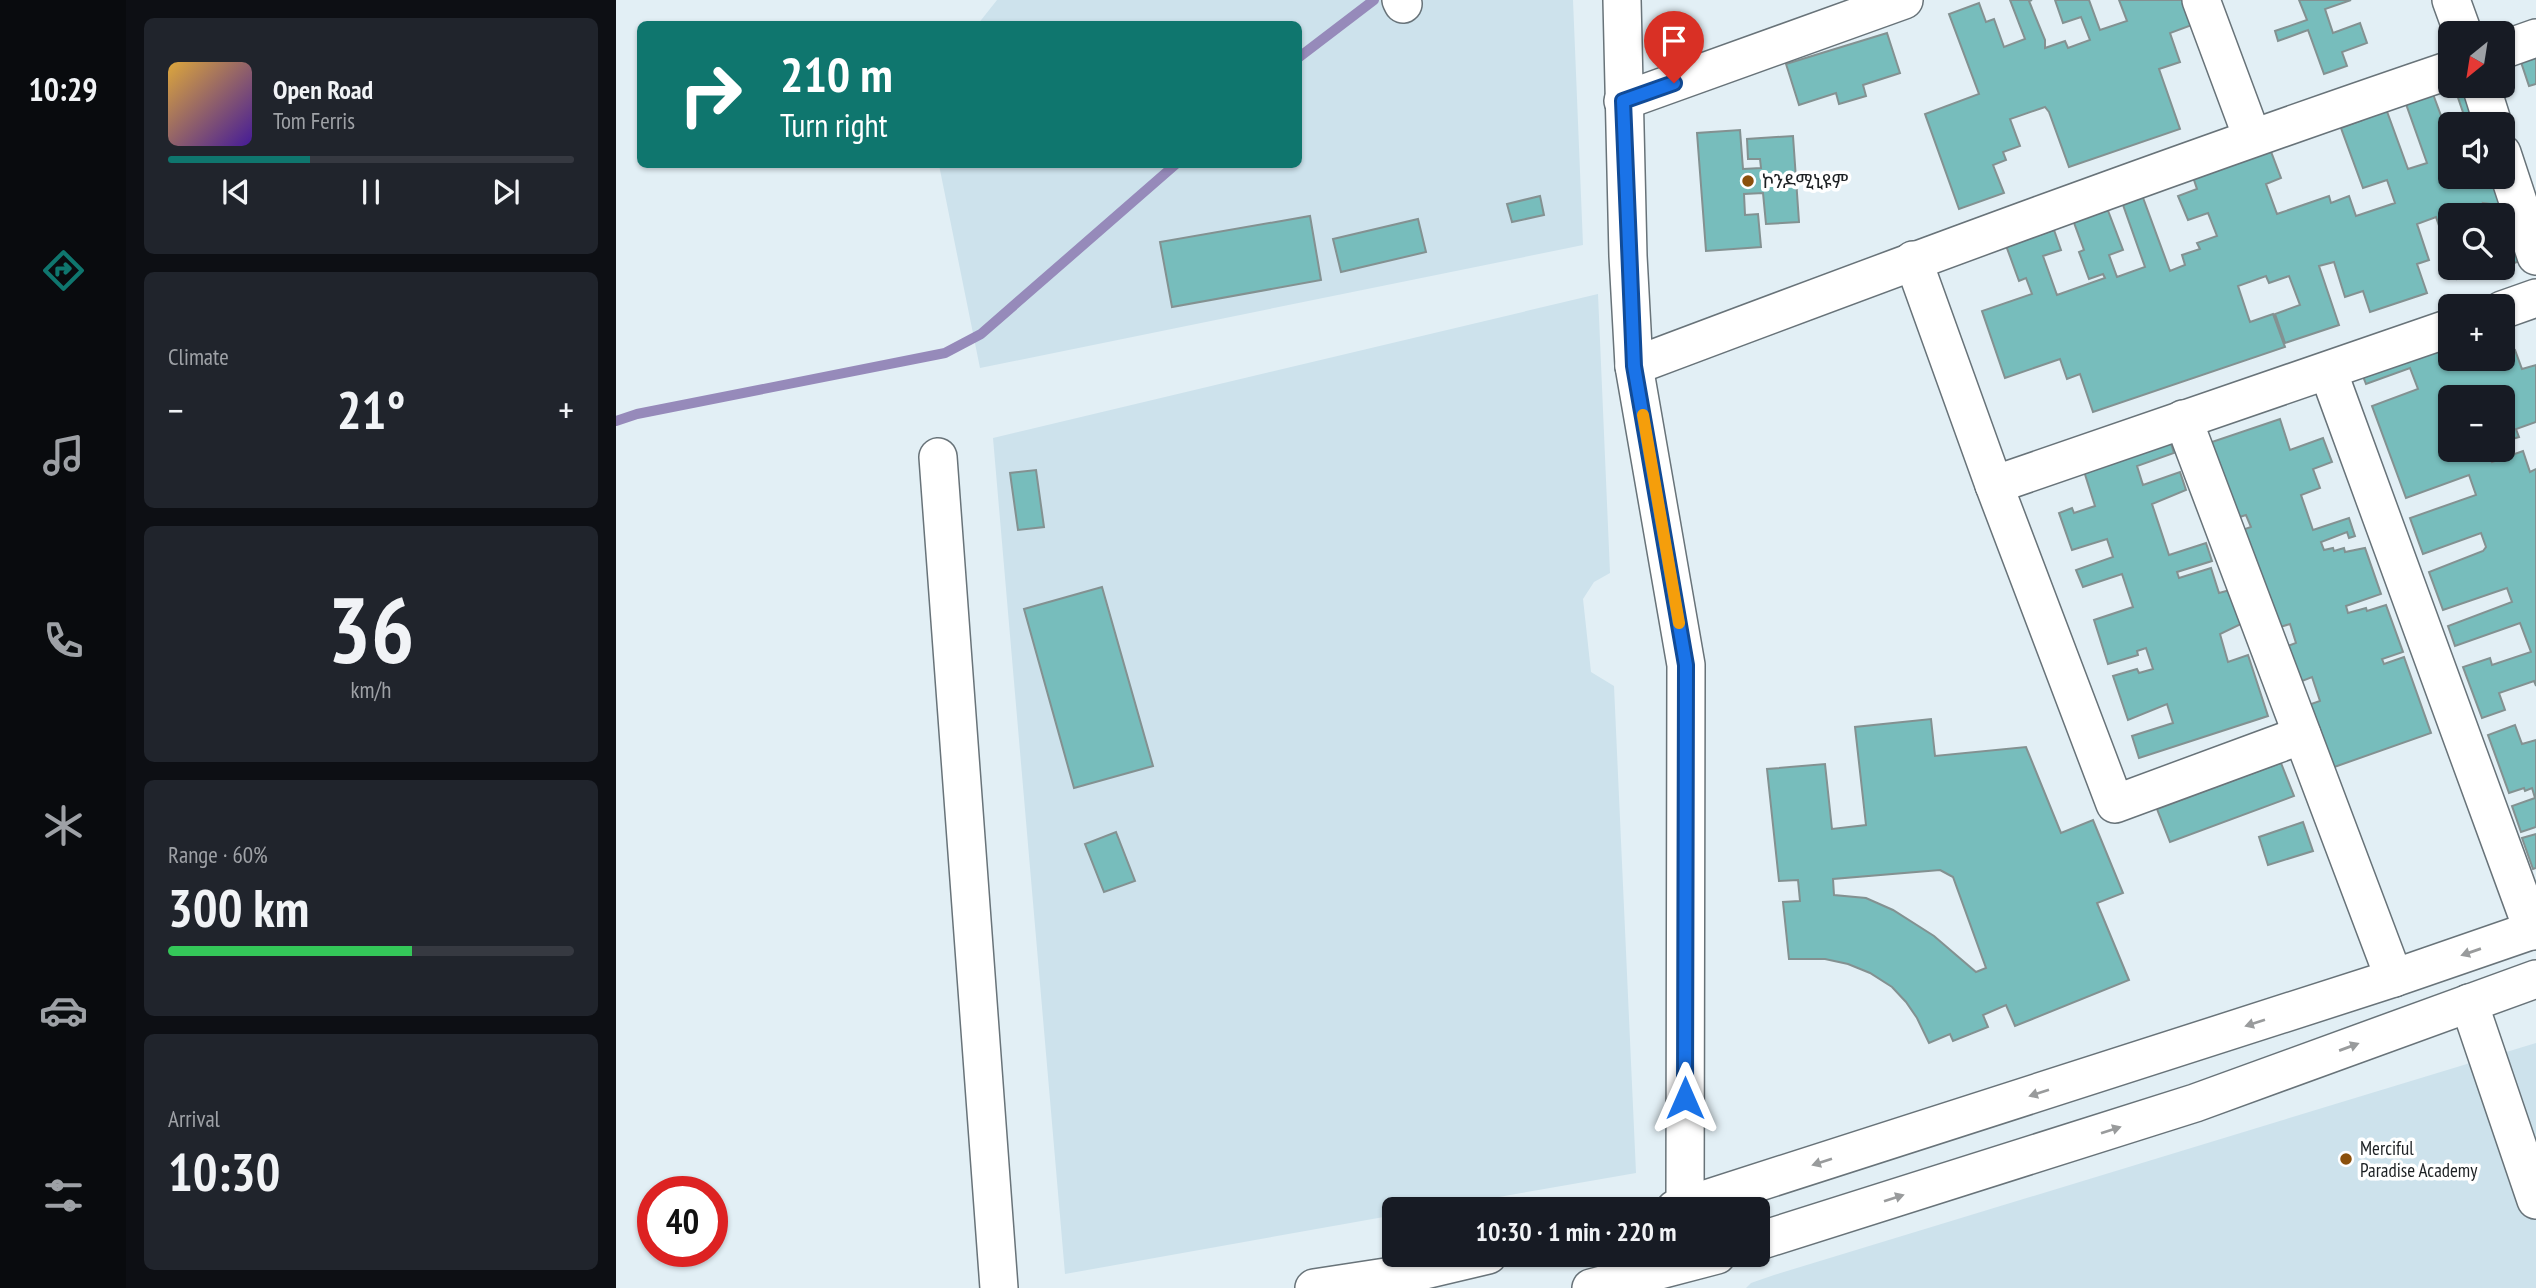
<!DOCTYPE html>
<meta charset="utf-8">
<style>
body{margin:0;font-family:"PT Sans Narrow","Noto Sans Ethiopic",sans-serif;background:#20242c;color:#f1f3f6;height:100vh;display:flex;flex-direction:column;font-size:26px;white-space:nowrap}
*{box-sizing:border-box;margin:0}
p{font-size:23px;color:#9ea1a6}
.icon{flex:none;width:38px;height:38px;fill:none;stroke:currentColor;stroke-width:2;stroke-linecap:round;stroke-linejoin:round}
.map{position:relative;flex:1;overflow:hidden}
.panel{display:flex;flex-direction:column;gap:18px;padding:18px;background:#0d0f14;width:490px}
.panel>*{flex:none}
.top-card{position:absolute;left:21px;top:21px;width:665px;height:147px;border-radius:10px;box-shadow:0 2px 5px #0004;background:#0f766e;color:#fff;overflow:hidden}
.needle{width:46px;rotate:210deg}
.fabs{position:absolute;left:1822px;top:21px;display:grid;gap:14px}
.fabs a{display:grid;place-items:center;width:77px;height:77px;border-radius:10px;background:#171b24;box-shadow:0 2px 5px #0004;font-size:35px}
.speed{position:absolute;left:21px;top:1176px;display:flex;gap:14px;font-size:35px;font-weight:700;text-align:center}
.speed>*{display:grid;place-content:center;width:91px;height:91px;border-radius:50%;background:#171b24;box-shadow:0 2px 5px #0004;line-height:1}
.speed .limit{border:10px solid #d22;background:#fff;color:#111}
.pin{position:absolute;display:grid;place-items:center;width:60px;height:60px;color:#fff;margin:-72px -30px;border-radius:50% 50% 50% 0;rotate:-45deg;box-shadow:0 0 7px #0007}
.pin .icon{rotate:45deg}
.me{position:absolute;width:77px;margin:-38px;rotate:0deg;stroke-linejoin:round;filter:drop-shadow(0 0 5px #0008)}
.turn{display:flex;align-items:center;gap:24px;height:147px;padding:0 28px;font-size:32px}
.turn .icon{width:91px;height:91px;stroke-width:2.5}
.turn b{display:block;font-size:49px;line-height:60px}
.big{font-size:52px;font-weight:700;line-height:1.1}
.panel .card{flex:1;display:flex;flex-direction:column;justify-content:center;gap:10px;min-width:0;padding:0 24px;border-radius:10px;background:#20242c}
.panel .dial{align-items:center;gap:0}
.dial b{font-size:91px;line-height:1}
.song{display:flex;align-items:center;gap:21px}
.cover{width:84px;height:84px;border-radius:10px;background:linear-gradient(135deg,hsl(40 70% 55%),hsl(260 70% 35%))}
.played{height:7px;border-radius:4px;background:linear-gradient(90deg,#0f766e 35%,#363941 35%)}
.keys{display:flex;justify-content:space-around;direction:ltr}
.heat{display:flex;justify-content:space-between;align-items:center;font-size:38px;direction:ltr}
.charge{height:10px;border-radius:5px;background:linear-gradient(90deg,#34c759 60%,#363941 0)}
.trip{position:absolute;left:766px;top:1197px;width:388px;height:70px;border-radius:10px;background:#171b24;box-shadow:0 2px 5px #0004;font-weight:700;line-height:70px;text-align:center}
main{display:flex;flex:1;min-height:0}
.tabs{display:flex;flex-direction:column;width:126px;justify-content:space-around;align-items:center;background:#090b0e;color:#9ea1a6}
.tabs .icon{width:49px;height:49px}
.tabs .on{color:#0f766e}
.tabs b{font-size:32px;color:#f1f3f6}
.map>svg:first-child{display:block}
.built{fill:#cde2ec}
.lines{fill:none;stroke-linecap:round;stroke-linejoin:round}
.stream{stroke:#968aba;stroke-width:10}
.building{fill:#77bdbc;stroke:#839191;stroke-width:2;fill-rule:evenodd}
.minor-casing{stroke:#687379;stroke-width:40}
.minor{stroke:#fff;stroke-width:37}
.oneway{fill:#999b9c}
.route-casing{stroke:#114b97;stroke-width:18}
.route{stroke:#1a73e8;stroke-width:12}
.slow{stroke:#f59e0b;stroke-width:12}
.poi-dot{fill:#8b500c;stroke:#fff;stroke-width:2.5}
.labels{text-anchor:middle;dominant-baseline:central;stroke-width:7;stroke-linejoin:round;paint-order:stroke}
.poi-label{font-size:19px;fill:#1d2124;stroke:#fff;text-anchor:start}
</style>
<main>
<nav class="tabs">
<b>10:29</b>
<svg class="icon on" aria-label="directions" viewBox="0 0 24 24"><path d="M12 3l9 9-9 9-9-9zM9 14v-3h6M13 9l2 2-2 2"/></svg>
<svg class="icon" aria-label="music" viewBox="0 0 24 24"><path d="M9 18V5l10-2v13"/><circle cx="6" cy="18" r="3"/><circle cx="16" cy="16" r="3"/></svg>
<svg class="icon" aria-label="phone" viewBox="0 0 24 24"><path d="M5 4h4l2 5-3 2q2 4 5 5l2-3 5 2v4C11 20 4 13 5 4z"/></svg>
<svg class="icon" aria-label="climate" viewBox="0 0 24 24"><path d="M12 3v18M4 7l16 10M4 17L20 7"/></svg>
<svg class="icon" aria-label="car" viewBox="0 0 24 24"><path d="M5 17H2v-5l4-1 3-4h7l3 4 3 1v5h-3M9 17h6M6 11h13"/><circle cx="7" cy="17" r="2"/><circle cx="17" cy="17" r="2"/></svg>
<svg class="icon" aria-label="filters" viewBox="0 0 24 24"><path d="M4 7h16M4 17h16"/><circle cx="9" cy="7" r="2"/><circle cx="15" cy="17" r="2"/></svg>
</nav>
<section class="panel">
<div class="card">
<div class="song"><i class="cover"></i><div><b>Open Road</b><p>Tom Ferris</p></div></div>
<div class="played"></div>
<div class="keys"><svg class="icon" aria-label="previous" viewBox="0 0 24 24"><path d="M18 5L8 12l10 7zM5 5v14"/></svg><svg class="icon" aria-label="pause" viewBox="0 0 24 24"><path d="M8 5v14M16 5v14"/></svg><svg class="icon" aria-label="next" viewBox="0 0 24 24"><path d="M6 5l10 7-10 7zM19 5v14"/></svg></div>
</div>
<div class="card"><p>Climate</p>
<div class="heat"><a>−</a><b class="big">21°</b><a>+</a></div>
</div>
<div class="card dial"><b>36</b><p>km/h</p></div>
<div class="card"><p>Range · 60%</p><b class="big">300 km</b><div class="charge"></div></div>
<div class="card"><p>Arrival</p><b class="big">10:30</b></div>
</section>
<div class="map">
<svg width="1920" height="1288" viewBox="0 0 1920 1288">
<rect width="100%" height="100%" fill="#e2eff5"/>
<g class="built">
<polygon points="381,0 957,0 967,245 364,368 323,165 682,164 682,24 362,24"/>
<polygon points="982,294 994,573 978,582 967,599 975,672 998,686 1020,1173 814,1209 779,1209 779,1215 449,1274 377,438"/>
<polygon points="1920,1043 1920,1288 1130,1288 1135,1283 1158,1275"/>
</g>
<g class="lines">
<g class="stream">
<polyline points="682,58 758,0"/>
<polyline points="0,421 21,414 329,353 365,334 560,164"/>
</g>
</g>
<g class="building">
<polygon points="1394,0 1416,0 1413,1 1429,40 1429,48 1449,41 1452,48 1474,40 1465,17 1447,23 1439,0 1473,0 1484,30 1511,21 1503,0 1568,0 1576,25 1554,33 1564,62 1543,69 1564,129 1453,167 1433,112 1429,107 1394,119 1404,146 1387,152 1390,160 1377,165 1388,193 1343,209 1309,114 1363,94 1333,14 1363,3 1370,22 1378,19 1388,47 1409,39"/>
<polygon points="1683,0 1735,0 1709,9 1717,33 1744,23 1751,43 1726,52 1731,66 1708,74 1692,30 1662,41 1659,31 1691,20"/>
<polygon points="1271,33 1284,73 1247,85 1250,96 1223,104 1220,93 1183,105 1170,64"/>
<polygon points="1920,53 1920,84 1913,86 1904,59"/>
<polygon points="1838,86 1860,86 1873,124 1851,124"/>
<polygon points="1817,94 1834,140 1834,177 1886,177 1920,256 1895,264 1886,239 1886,215 1878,215 1874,204 1867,203 1871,215 1834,215 1834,258 1820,217 1801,224 1813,260 1801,264 1811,293 1754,312 1747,291 1729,297 1718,262 1703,266 1723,325 1669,343 1659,314 1684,305 1673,276 1653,283 1650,276 1622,286 1634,322 1657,314 1669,347 1477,412 1464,374 1451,379 1444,359 1389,378 1366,311 1416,294 1410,278 1403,281 1388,240 1417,230 1420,236 1438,230 1445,250 1427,256 1441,295 1489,278 1487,274 1473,279 1463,252 1468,250 1457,220 1491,208 1507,250 1493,255 1501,277 1529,267 1506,202 1526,195 1554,271 1569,265 1566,255 1584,249 1581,243 1601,236 1592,213 1572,220 1562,196 1581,189 1577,177 1654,149 1665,178 1650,184 1661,214 1713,196 1715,203 1733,196 1740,216 1779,203 1771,180 1747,188 1725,128 1747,120 1745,115 1769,106 1792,169 1811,163 1790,104"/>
<polygon points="1124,130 1127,169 1145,168 1144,159 1132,159 1131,139 1177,136 1183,222 1150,224 1147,193 1128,194 1129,215 1142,214 1145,247 1090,251 1081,133"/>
<polygon points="924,196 928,215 896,222 891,204"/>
<polygon points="694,216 705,280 556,307 544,242"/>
<polygon points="802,219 810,252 725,272 717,239"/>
<polygon points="1837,268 1874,268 1841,279"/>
<polygon points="1834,339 1834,359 1865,359 1867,366 1885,360 1886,355 1899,350 1906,369 1920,365 1920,422 1900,429 1903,437 1886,442 1886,397 1834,397 1834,450 1871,450 1876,462 1907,451 1914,472 1920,469 1920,686 1918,681 1883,693 1889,710 1866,718 1847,667 1874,658 1876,665 1915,652 1904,623 1839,646 1832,626 1896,602 1891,588 1827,610 1813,572 1867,551 1870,547 1865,533 1807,554 1794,518 1860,495 1853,475 1790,498 1756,406 1802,389 1794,368 1750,384 1745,371"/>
<polygon points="1664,419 1674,450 1707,438 1716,462 1697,469 1704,488 1685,495 1697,530 1733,518 1739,536 1733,538 1731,532 1705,542 1708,550 1717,548 1718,551 1728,548 1729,552 1749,548 1765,594 1730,606 1732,613 1750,608 1751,611 1770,605 1787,652 1766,659 1768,664 1788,657 1815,733 1687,778 1684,708 1704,701 1696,677 1681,683 1669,647 1680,643 1674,624 1664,627 1615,534 1635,527 1630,515 1617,519 1578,448"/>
<polygon points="1553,437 1558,453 1521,466 1527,485 1564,472 1570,490 1536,504 1553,555 1590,543 1596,561 1561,572 1563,578 1595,568 1603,593 1614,590 1625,624 1604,634 1612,662 1632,655 1652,716 1523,758 1516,736 1557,723 1551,704 1512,720 1497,676 1521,669 1523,673 1537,669 1530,648 1521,651 1522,655 1492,664 1478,620 1517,607 1506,574 1467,587 1460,570 1497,557 1491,539 1456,550 1443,513 1456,508 1458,513 1479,506 1466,465"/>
<polygon points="420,470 428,527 402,530 394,473"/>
<polygon points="486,587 537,766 458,788 408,609"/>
<path d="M1315 719 1319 756 1410 747 1445 833 1477 820 1507 893 1481 903 1513 980 1399 1026 1390 1005 1367 1015 1372 1027 1337 1041 1334 1034 1313 1043 1301 1018 1290 1002 1276 987 1254 973 1232 964 1209 959H1173L1167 902 1184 901 1182 880 1163 881 1151 769 1209 764 1216 829 1250 825 1239 727ZM1324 870 1337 877 1370 968 1360 972 1318 936 1277 910 1250 898 1218 895 1217 879Z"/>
<polygon points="1899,725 1906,744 1920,740 1920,827 1905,832 1896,806 1919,798 1916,788 1909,791 1908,788 1893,793 1872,735"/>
<polygon points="1665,763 1678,796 1554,842 1541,809"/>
<polygon points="1687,822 1697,851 1652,865 1643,837"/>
<polygon points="500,832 519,881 488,892 469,844"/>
<polygon points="1920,834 1920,868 1917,869 1906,838"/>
</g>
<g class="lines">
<g class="minor-casing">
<g id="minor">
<polyline points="785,0 787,4"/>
<polyline points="1006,0 1012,256 1018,366 1070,665 1069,1209"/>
<polyline points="1585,0 1636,137"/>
<polyline points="1835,0 1847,33"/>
<polyline points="1886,50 1920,38"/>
<polyline points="1865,86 1877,124"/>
<polyline points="1007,101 1288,0"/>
<polyline points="1886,153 1920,256"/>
<polyline points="1297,260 1378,485 1499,804 1686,735"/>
<polyline points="1886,310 1920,298"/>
<path d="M1018 366C1289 264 1560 163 1834 70"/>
<polyline points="1712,371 1917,931"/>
<polyline points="1567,419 1778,978"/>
<polyline points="322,457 383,1288"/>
<polyline points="1378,485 1834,328"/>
<polyline points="1853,1003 1920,1200"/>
<polyline points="1059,1209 1778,978 1920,929"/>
<polyline points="1143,1241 1579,1103 1920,979"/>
<polyline points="698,1288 796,1273 872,1255"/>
<polyline points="975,1288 1101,1255"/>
</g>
</g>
<use href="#minor" class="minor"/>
</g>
<defs><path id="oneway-solid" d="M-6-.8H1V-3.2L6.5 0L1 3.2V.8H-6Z" transform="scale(1.75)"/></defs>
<g class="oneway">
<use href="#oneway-solid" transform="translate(1855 952) rotate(161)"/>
<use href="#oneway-solid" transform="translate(1639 1023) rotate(162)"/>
<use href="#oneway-solid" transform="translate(1733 1047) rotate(-20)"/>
<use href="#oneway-solid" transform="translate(1423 1093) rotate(162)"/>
<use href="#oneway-solid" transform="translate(1495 1130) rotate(-18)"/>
<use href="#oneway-solid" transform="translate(1206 1162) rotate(162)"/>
<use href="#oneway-solid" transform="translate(1278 1198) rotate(-18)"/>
</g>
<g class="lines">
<g class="route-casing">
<polyline id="route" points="1058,83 1007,101 1018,366 1070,665 1069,1098"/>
</g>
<use href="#route" class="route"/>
<polyline class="slow" points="1027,415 1063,623"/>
</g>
<g class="poi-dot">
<circle cx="1132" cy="181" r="7"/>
<circle cx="1730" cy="1159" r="7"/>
</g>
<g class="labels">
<g class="poi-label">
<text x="1146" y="181">ኮንዶሚኒዩም</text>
<text x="1744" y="1148">Merciful<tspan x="1744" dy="22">Paradise Academy</tspan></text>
</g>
</g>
</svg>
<div class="fabs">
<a><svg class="needle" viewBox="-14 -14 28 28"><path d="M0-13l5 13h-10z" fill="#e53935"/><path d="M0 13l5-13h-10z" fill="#9ea1a6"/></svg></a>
<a><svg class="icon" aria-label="sound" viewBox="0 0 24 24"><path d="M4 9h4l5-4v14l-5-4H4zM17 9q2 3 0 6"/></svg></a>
<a><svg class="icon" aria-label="search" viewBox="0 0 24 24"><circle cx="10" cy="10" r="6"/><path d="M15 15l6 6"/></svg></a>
<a>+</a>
<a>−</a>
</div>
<div class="speed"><div class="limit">40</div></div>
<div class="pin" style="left:1058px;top:83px;background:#d93025"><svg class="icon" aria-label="arrive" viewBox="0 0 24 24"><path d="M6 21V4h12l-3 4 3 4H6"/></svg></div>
<svg class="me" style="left:1069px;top:1098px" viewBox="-20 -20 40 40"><path d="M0-17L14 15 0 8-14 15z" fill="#1a73e8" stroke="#fff" stroke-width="4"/></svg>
<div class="trip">10:30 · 1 min · 220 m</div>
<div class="top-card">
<div class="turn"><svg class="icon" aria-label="right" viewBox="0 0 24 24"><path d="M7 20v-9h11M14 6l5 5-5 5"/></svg><div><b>210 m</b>Turn right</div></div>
</div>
</div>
</main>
